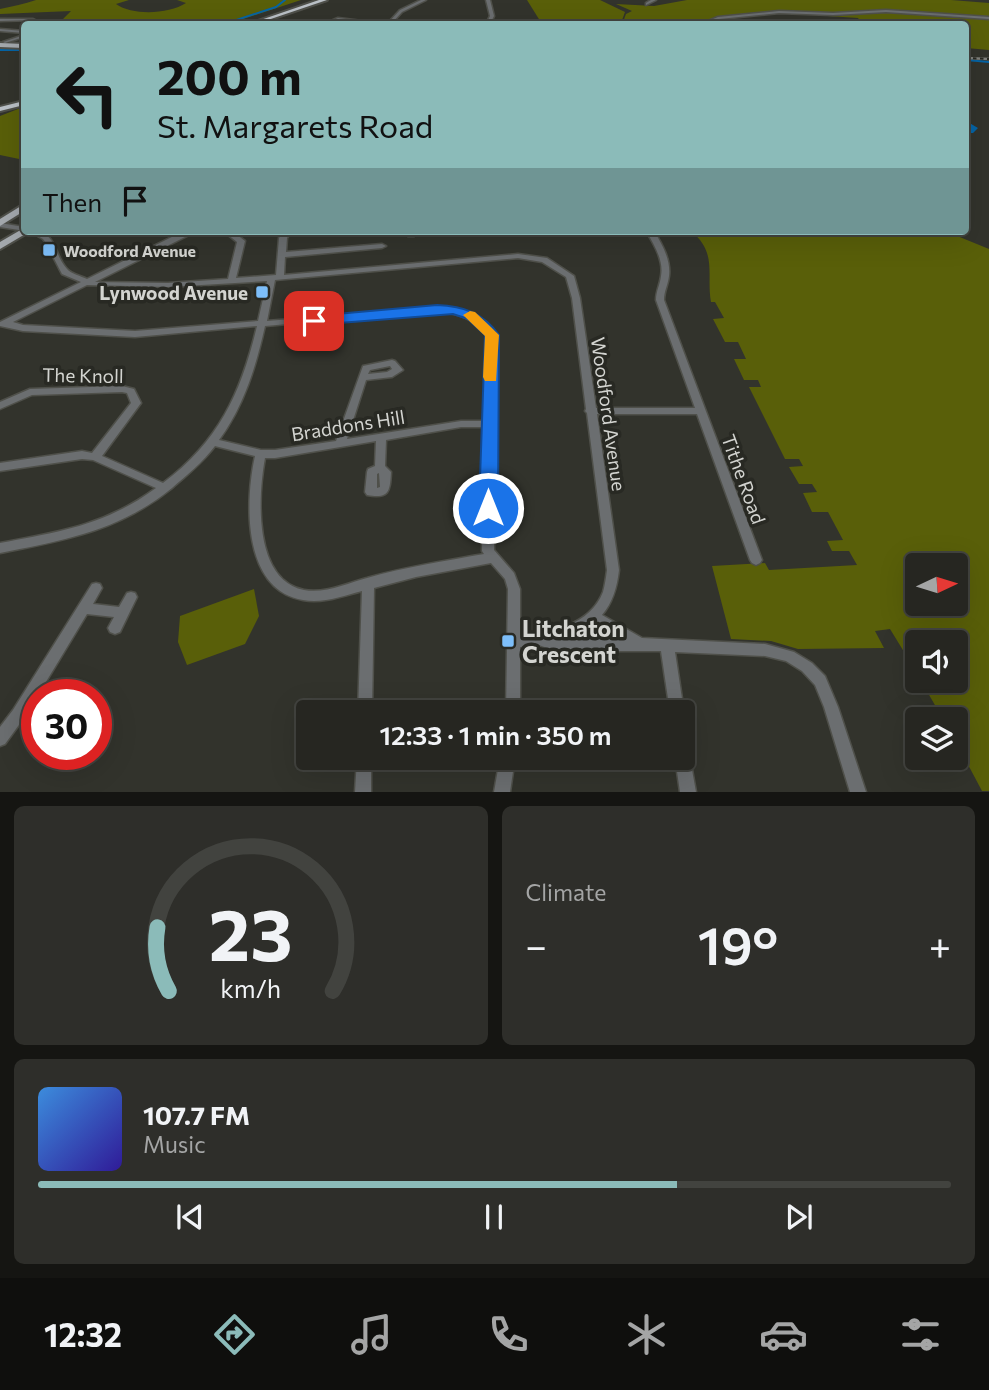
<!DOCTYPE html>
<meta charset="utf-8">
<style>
body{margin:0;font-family:Commissioner,sans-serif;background:#2e2e2a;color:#f1f3f6;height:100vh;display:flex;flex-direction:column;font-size:26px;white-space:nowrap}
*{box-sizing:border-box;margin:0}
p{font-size:23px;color:#a4a5a5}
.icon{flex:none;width:38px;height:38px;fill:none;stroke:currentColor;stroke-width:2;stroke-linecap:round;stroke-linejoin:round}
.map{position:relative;height:792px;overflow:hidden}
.details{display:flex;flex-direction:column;gap:14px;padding:14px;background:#151512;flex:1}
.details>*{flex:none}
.guide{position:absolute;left:21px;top:21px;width:948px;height:214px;border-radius:7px;box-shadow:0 7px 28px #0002,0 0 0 2px #42433f;background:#8bbbb9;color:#111;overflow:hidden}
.needle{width:46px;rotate:86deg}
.fabs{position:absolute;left:905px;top:553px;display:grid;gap:14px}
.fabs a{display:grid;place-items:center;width:63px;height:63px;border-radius:7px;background:#262621;box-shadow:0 7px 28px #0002,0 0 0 2px #42433f;font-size:35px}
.speed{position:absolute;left:21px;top:679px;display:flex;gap:14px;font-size:35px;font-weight:700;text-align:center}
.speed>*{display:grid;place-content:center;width:91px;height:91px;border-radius:50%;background:#262621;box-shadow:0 7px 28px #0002,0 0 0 2px #42433f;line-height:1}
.speed .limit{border:10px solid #d22;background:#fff;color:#111}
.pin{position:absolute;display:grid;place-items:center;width:60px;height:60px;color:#fff;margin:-30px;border-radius:14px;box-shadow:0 4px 10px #0006}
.me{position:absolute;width:77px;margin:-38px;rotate:0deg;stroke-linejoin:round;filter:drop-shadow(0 0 5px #0008)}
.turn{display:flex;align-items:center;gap:24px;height:147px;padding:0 21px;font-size:32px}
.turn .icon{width:91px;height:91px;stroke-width:2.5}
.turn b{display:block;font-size:49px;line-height:60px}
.then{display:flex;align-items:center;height:66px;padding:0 21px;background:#0003;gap:14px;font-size:26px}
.big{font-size:52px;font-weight:600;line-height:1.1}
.details .widget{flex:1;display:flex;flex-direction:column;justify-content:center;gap:10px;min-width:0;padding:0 24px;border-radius:10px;background:#2e2e2a}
.details .dial{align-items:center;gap:0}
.dial svg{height:182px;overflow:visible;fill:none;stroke:#42433f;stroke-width:7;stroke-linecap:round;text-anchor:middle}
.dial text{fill:#f1f3f6;stroke:none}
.song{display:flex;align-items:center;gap:21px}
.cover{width:84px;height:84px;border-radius:10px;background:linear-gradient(135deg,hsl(210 70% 55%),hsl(250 70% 35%))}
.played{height:7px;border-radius:4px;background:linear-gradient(90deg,#8bbbb9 70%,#42433f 70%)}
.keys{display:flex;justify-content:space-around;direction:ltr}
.heat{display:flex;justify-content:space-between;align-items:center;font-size:38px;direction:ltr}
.details .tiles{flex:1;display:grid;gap:14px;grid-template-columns:1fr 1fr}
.widget:last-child{grid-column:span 2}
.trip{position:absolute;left:296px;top:700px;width:399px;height:70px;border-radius:7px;background:#262621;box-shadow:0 7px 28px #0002,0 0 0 2px #42433f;font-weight:600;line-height:70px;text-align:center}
.menu{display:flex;height:112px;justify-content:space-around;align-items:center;background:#0f0f0d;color:#a4a5a5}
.menu .icon{width:49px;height:49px}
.menu .current{color:#8bbbb9}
.menu b{font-size:32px;color:#f1f3f6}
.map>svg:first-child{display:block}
.green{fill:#595f09;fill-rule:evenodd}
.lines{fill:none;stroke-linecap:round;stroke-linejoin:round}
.stream{stroke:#0564a5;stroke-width:2}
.canal{fill:#0564a5;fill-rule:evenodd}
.minor-casing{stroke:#4f504a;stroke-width:3}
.major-casing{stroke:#4f504a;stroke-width:4}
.highway-casing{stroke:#4f504a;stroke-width:4}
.minor{fill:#6b6e70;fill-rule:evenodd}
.major{fill:#a4a9ae;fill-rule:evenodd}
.highway{fill:#bac0c6;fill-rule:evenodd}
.rail-casing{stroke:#80817c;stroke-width:2.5}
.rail{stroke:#282923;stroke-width:2;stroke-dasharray:3.5;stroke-linecap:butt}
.route{fill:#1a73e8;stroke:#114b97;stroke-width:2}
.slow{fill:#f59e0b}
.poi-dot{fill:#7dbef9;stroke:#282923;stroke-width:2.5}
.labels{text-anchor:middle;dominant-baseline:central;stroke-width:7;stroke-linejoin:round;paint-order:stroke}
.far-poi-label{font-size:16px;font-weight:bold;fill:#d3d4d0;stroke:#282923;text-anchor:start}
.poi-label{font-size:19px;font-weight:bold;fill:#d3d4d0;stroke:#282923;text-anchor:end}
.street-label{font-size:19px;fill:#d3d4d0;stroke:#282923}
.near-poi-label{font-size:23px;font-weight:bold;fill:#d3d4d0;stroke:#282923;text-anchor:start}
</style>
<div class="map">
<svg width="989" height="792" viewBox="0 0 989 792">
<rect width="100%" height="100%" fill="#32332c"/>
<g class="green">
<path d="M36 0H129L116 4C133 16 169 14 186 3L177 0H301L228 24H74L60 22 71 11 0 14V9C13 6 24 4 36 0Z"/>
<polygon points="527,0 600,0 625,12 621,23 542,24"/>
<polygon points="687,0 951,0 989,3 989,50 966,48 966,24 862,24 858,18 782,13 719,20 719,24 631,24 623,22 626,14 632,11 616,4 654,6"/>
<polygon points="18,109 24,109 24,160 0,155 0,116"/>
<path d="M691 231H945L989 249V791H982L956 742V719H943L921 681H956V642H917V673L890 629 875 631 884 648 798 649 771 641 731 639 712 566 765 563 769 570 857 565 849 551H832L827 541 843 540 828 512H812L803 493 817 492 812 484H799L789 467 803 466 799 459H785L749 387H761L758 380H744L734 359H746L738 342H725L713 319 724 318 715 302H711C706 275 718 253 691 231ZM917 565H956V604H917Z"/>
<polygon points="254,589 259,616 245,644 187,665 178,642 180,616"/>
</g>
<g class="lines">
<g class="stream">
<polyline points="224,24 276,7 285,0"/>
<polyline points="0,50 24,50"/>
</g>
<g class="canal">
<polygon points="966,59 989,61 989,63 966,61"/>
<polygon points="966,121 978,128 973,133 966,133 966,129 970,130 971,128 966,125"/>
</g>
<g class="minor-casing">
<g id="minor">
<polygon points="421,0 426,0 402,12 391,24 387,24 400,10"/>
<polygon points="486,0 490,0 494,16 490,24 486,24 490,16"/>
<polygon points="651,0 656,0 646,5 646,3"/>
<polygon points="886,10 989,17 989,19 886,12 833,15 779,13 719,19 705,24 701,24 718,17 779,11 833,13"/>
<polygon points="338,18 378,23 380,24 331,21"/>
<polygon points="0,19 33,19 35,20 0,21"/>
<polygon points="0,29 24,31 24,33 0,31"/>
<polygon points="24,35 24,37 5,43 3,42"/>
<polygon points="0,223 24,227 25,231 0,227"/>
<path d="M29 231C59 231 52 253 67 269 71 274 81 276 87 279L184 231H204L189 235 95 282 168 283 228 279 237 242 227 234 216 233 215 231H232L245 241 236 278 276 275 279 238 284 231H292L287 238 286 252 382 244 386 246 382 248 285 257 284 275 518 254 547 258 574 276 580 298 596 408H695L656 300C656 291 660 285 661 276 664 261 654 244 646 231H654C662 244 671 260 669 276 668 285 664 291 664 300L762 560 760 563 756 565 752 563 750 560 697 414H597L619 570C617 587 613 602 602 615L642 638 765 644 794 652 812 663 825 676 838 707 866 792H850L824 707 815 685 802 671 786 661 765 656 675 652 684 712 682 716V712H670L661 651H555L539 645 520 647V712H506L508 589 505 579 491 563 416 577 374 588 372 712H358L362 591C343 596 322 604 303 600 242 590 245 501 255 456L215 446C203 462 187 475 172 488 119 531 65 540 0 553V543C59 532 106 525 156 488L93 460 82 459 0 471V463L82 451 92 453 131 403 127 393 122 392 32 395 0 409V402L30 389 122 386 134 389 141 403 102 456 163 483C219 441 241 393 257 326L135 337 23 331 0 326V322L81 282 62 274 46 243 43 239ZM518 258 542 262 566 277 572 298 586 409 585 411 587 413 607 570C606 577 605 585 603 592 590 625 552 633 520 635V589L514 573 494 550V424L496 335 495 333C479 315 461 308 437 307L267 321 275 280ZM267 281 258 321 135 331 23 325 13 322 87 285 168 287ZM437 311C458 313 474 319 488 335L484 421H461L347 439 366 380 392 377 403 370 395 361 392 360 363 366 336 441 275 450H261L219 440C244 406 256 366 265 326ZM390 366 392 369 387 372 368 374 370 370ZM461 427H484L482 551 484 554C445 561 405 567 367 578 348 583 325 594 304 590 253 580 258 496 265 458H275L376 441 375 466 368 469 367 472 365 492 367 495C389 499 390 492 391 472L385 466 386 440ZM379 473 380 487 377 488V474ZM593 624 618 638 565 639 585 630Z"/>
<polygon points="407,231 415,231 414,236 408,236"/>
<polygon points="96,583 100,584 102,588 93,604 119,607 127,593 131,592 135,593 137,597 120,632 115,634 110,632 108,628 114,617 87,614 38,695 37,695 29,710 37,711 37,725 21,722 5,744 0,746 0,727 13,710 92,584"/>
<polygon points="682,746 687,748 689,753 696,792 680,792 675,758 682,758"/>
<polygon points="357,758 371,758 371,792 355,792"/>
<polygon points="500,758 515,758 510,792 494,792"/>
</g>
</g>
<g class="major-casing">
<g id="major">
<polygon points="0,43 24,44 24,48 0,47"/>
<polygon points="21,206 24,206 24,211 0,226 0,219"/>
<polygon points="24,228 24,231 29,231 27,233 0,249 0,242"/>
</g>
</g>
<g class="highway-casing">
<g id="highway">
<polygon points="319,0 327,0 256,24 249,24"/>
<polygon points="24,101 24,105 0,111 0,107"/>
</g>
</g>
<use href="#minor" class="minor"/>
<use href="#major" class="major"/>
<use href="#highway" class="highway"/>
<g class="rail-casing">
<polyline id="rail" points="966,58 989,59"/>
</g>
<use href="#rail" class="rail"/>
</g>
<path class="route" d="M437 305C464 306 483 313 499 335L498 508 495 513H482L479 508 485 335 468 319 453 314 314 325 307 321 314 316Z"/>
<polygon class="slow" points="470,311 475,312 499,335 496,381 485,381 483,377 485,336 463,315"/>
<g class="poi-dot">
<rect x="42" y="243" width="14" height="14" rx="3.5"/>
<rect x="255" y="285" width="14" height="14" rx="3.5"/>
<rect x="501" y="634" width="14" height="14" rx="3.5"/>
</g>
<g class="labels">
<g class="far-poi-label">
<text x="63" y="250">Woodford Avenue</text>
</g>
<g class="poi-label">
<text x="248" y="292">Lynwood Avenue</text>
</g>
<g class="street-label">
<text transform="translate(83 375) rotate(1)">The Knoll</text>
<text transform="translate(609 414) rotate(82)">Woodford Avenue</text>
<text transform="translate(348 425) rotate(-9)">Braddons Hill</text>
<text transform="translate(744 479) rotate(70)">Tithe Road</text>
</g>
<g class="near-poi-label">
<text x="522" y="628">Litchaton<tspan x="522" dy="26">Crescent</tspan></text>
</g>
</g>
</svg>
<div class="fabs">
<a><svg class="needle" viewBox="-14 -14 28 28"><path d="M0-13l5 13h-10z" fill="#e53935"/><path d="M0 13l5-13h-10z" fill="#a4a5a5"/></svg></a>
<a><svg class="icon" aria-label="sound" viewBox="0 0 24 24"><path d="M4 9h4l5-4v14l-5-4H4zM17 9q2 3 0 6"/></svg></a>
<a><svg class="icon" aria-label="layers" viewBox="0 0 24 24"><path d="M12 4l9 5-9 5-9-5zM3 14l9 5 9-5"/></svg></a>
</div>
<div class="speed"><div class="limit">30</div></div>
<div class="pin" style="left:314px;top:321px;background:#d93025"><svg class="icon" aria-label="arrive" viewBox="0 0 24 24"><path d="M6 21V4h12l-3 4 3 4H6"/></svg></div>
<svg class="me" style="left:488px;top:508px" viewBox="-20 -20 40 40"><circle r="17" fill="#1a73e8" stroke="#fff" stroke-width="3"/><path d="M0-11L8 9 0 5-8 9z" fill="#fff"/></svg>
<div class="trip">12:33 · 1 min · 350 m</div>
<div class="guide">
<div class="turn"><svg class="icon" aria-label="left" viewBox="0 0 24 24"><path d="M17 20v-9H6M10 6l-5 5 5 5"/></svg><div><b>200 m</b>St. Margarets Road</div></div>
<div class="then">Then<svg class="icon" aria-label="arrive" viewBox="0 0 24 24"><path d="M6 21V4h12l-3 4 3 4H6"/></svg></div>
</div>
</div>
<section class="details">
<div class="tiles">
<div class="widget dial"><svg viewBox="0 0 100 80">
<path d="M14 69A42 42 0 1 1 86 69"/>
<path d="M14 69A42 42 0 0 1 9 41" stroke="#8bbbb9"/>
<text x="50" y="56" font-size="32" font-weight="700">23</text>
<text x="50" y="72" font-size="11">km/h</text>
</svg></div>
<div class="widget"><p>Climate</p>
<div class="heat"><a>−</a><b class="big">19°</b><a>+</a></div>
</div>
<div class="widget">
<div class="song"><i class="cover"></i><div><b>107.7 FM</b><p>Music</p></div></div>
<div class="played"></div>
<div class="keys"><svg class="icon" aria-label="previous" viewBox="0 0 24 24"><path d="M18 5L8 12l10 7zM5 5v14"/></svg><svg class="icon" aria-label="pause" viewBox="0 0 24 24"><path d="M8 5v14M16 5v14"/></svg><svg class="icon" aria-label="next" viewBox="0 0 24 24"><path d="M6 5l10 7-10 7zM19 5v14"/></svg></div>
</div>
</div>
</section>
<nav class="menu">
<b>12:32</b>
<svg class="icon current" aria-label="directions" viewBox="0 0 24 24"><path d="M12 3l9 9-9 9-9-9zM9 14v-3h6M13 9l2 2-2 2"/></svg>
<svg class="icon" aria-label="music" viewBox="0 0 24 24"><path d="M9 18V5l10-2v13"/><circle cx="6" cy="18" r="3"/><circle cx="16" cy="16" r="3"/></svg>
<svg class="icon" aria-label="phone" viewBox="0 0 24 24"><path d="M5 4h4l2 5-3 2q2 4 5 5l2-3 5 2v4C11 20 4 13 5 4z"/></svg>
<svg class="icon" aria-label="climate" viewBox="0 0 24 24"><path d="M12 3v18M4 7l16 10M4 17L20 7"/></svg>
<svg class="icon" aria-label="car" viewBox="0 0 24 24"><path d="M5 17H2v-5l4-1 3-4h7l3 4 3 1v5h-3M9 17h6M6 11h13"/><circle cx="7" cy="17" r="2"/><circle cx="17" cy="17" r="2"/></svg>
<svg class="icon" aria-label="filters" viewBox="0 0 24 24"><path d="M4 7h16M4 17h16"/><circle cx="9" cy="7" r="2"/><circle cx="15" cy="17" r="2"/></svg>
</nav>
